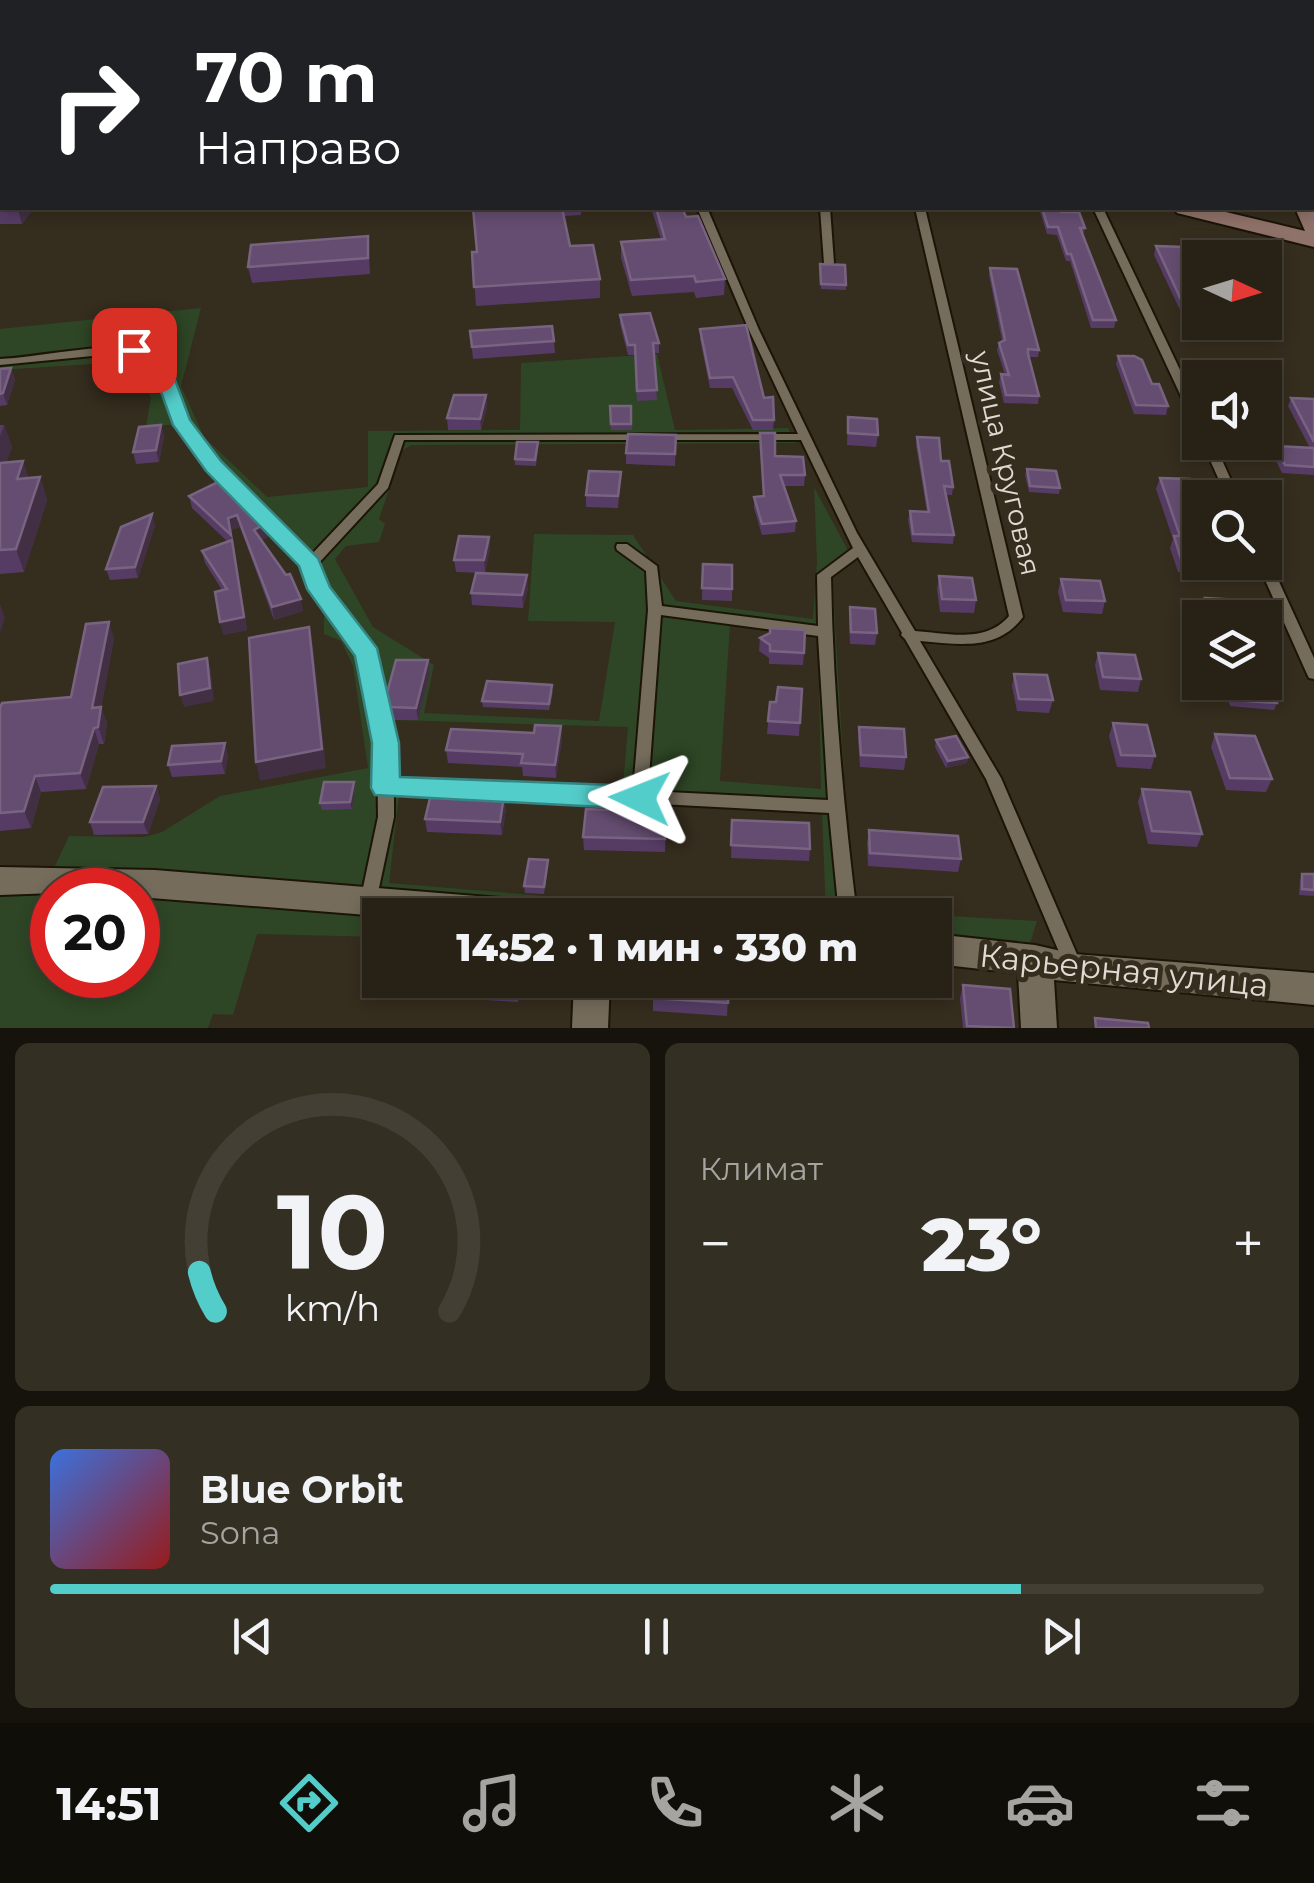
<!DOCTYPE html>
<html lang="ru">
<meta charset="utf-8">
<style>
body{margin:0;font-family:Montserrat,sans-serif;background:#342f23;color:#f1f3f6;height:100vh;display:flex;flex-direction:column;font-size:38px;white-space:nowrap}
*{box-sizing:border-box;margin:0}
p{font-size:32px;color:#a5a4a1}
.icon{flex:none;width:55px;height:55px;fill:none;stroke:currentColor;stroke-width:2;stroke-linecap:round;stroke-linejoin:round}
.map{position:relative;height:1028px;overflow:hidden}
.sheet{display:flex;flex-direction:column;gap:15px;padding:15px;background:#16130c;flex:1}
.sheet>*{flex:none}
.guide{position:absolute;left:0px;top:0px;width:1315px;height:210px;box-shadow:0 5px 15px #0003,0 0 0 2px #443f35;background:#202124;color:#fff;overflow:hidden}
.needle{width:65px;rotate:94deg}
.controls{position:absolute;left:1182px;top:240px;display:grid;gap:20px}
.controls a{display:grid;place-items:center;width:100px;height:100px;border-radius:0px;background:#282216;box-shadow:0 5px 15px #0003,0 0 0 2px #443f35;font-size:50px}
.speed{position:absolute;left:30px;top:868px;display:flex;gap:20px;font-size:50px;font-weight:700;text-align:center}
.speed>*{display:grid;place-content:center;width:130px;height:130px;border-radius:50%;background:#282216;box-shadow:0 5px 15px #0003,0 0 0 2px #443f35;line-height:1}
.speed .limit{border:15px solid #d22;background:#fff;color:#111}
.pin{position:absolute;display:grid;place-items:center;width:85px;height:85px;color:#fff;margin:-42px;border-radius:20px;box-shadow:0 5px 15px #0006}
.me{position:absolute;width:110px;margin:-55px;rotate:272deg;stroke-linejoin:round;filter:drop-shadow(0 0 8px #0008)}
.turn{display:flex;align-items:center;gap:35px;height:210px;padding:0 30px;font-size:45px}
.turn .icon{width:130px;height:130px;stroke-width:2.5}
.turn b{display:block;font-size:70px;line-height:85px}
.big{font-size:75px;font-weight:800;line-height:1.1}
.sheet .tile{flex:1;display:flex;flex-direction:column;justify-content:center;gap:15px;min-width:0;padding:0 35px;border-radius:15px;background:#342f23}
.sheet .dial{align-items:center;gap:0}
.dial svg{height:260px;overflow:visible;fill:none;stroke:#443f35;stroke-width:7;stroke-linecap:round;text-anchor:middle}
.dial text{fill:#f1f3f6;stroke:none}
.song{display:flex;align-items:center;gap:30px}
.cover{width:120px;height:120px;border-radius:15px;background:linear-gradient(135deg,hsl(220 70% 55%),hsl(0 70% 35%))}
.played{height:10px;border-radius:5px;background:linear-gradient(90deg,#53cdca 80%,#443f35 80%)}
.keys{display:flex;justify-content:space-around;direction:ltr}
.heat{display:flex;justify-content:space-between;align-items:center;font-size:55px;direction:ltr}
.sheet .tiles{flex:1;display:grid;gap:15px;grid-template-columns:1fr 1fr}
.tile:last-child{grid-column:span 2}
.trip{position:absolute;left:362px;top:898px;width:590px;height:100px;border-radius:0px;background:#282216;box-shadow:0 5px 15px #0003,0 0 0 2px #443f35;font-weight:800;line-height:100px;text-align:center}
.tab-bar{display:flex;height:160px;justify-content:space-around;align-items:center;background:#100e09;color:#a5a4a1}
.tab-bar .icon{width:70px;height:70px}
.tab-bar .selected{color:#53cdca}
.tab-bar b{font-size:45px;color:#f1f3f6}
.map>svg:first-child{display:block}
.green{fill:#2e4625;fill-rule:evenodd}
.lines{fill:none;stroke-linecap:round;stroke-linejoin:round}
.lane-casing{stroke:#1c1507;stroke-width:4}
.street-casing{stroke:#1c1507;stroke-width:4}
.secondary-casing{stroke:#1c1507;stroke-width:4}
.lane{fill:#756c5b;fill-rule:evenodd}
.street{fill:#756c5b;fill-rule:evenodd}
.secondary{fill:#8f7269;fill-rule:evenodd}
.wall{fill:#563c65}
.shaded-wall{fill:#432f44}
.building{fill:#654d71;stroke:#786380;stroke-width:2.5}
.route{fill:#53cdca;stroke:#368583;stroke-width:2.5}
.labels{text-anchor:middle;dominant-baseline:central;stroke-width:10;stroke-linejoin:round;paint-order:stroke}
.street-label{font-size:28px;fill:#e0dbd2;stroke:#352d1e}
.near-street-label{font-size:32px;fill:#e0dbd2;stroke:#352d1e}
</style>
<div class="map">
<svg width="1314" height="1028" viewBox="0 0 1314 1028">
<rect width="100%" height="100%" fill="#352d1e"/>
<g class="green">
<path d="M201 308 181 386 204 437 267 497 368 487V431L520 430 521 363 657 354 675 430 788 428 796 443 411 445 402 451 379 519 385 524 379 542 346 546 335 559 373 627 434 665 424 713 599 721 615 622 528 621 534 534 633 535 676 601 813 619 817 562 814 487 853 560 832 572 852 910 932 915H826L822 812 400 786 389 883 774 915H380V937L257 934 233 1015 213 1014 208 1028H0V865L54 868 69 836 144 837 162 832 220 796 368 768 353 666 341 641 324 634V610L268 517 187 444 171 425 146 426 151 398 138 361 0 370V329ZM730 624 786 629 818 637 821 789 720 781ZM394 720 628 727 623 785 392 776ZM52 890H138V975H52Z"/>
<polygon points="935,915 1037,921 1021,972 935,966"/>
</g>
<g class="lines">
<g class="lane-casing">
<g id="lane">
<path d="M700 208 708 210 759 330 857 533 915 631C946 633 986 644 1009 616L915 208H925L1023 617C997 652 959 644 920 641L1001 778 1082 966 1079 971 1073 974 1067 971 986 779 905 639 901 635 902 633 858 557 831 577C833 690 843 803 857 915H839L829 813 640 803 394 794V817L376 902 374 907 368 909 362 907 360 902 378 817 377 743 361 655 314 592 304 566 218 479 188 442 174 421 159 377 146 355 113 354 0 365V359C51 356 102 341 153 350 174 377 177 411 197 439 229 483 273 517 310 556L378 484 395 435 798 434 749 330 698 210ZM404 440H801L853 548 817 575 818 626 662 606 657 566 627 544H617L616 547 617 550 646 571 648 610 633 791 393 782V743L375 654 325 588 317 565 388 488ZM661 615 818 636 828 800 648 791Z"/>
<polygon points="820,208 830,208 834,263 829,266 824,263"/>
<polygon points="1093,208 1103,208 1200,412 1200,427 1194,424"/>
<polygon points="1202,442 1214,442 1239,498 1227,498"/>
<polygon points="1265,558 1270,562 1314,658 1314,679 1309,678 1307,674 1257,562 1265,562"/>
</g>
</g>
<g class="street-casing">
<g id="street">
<polygon points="694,208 712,208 712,210 703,215"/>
<polygon points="0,867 155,870 537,901 549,905 554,915 380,916 138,897 138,890 0,895"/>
<polygon points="935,934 1035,945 1074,954 1314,973 1314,1005 1054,980 1057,1028 1021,1028 1018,973 935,964"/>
<polygon points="574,980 610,980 608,1028 572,1028"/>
</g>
</g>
<g class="secondary-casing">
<g id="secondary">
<polygon points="424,0 448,0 449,2 426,2"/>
<polygon points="1229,0 1245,0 1246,2 1230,2"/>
<polygon points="1264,0 1292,0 1293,2 1266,2"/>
<rect x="1312" y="3" width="2" height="10"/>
<polygon points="1314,203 1314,247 1177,213 1174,208 1209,208 1305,231 1295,208 1312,208"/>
</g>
</g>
<use href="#lane" class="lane"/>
<use href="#street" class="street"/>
<use href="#secondary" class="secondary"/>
</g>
<g class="wall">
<polygon points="0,192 34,208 22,224 0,224"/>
<polygon points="473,208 581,208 581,215 564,216 570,246 600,279 600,298 476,306 472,252 477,252"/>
<polygon points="651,208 682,208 686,217 725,279 724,295 696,298 694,292 632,296 621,258 621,242 661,239"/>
<polygon points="1039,208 1060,208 1061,212 1085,228 1083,236 1116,320 1114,328 1091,328 1070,261 1066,261 1057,235 1047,234"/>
<polygon points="368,236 370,274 252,283 248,267"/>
<polygon points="1156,246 1200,276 1200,313 1181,312 1154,255"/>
<polygon points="990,268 1039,350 1038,357 1029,357 1039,396 1038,404 1004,403 999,382 1001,374 1005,375 997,350 999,343 1002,341 989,275"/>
<polygon points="820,270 846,285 846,290 821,289"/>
<polygon points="620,315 659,343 659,353 653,353 657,400 637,401 635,355 628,355 620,324"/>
<polygon points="1205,322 1233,322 1234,324 1231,333 1209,332"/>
<polygon points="700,329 764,398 774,420 773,430 753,430 732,388 710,388 700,339"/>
<polygon points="470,331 554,341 555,353 473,359"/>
<polygon points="1118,356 1152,384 1168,406 1166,415 1134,414 1116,364"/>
<polygon points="132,358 135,370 131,390 110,391 106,380"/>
<polygon points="11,368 15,380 7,405 0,406 0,369"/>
<polygon points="486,395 487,407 481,430 448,430 447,418"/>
<polygon points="1291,398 1314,399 1314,475 1282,473 1273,454 1276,446 1310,448 1288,406"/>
<polygon points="610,406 631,406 632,430 611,430"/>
<polygon points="848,417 878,435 876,447 847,445"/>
<polygon points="0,425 4,425 12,447 6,463 29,478 40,477 47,500 24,572 0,574"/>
<polygon points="161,425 164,436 159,462 136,464 133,452"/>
<polygon points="760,433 775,456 805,475 804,486 784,486 796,521 795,532 762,535 754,508 754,497 763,496"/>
<polygon points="676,435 675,466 626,464 626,453"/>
<polygon points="917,437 941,461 953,487 952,495 946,495 954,535 953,544 912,542 908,520 910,511 927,512 916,445"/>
<polygon points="538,448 536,466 515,465 515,459"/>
<polygon points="1027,469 1060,488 1059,494 1029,492 1025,475"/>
<polygon points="621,472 618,508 586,507 586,495"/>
<polygon points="1160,478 1200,504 1200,562 1221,562 1218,574 1178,572 1170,548 1173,539 1156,489"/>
<polygon points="218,482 268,537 261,540 303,611 274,620 240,527 231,530 247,630 223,635 222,590 205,563 202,551 228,542 192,508 189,496"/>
<polygon points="155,525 138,578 110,580 106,569"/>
<polygon points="489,537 490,549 485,573 456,572 454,560"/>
<polygon points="703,564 732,565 732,601 702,600"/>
<polygon points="939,576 976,600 974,613 940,612 937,589"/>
<polygon points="1061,579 1105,601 1102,614 1063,612 1058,592"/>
<polygon points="528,588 523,608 472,605 471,593"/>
<polygon points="1205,598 1247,618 1204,618 1201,611"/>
<polygon points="850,607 877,633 875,645 850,644 849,620"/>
<polygon points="114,638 101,708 107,723 104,744 99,744 86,789 41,792 31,828 0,831 0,708 71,697"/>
<polygon points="760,638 804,653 803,665 769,664 769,658 759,651"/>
<polygon points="1098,653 1141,679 1138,692 1100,690 1095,665"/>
<polygon points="428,660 430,673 418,720 392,720 387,693"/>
<polygon points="1014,674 1053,700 1049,713 1017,711 1012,686"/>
<polygon points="1223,682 1265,682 1277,703 1274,710 1230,706"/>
<polygon points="802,689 799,736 767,734 770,702 776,702"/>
<polygon points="553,691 549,710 483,707 482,701"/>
<polygon points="1113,723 1155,756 1151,769 1117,767 1109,736"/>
<polygon points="859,727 906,757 904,770 860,767 858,740"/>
<polygon points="534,733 562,739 556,778 523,776 522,767 448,763 446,750"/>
<polygon points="1215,734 1272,779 1266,792 1226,790 1211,747"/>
<polygon points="936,740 968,757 967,763 946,768 935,747"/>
<polygon points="228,755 225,774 172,777 168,765"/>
<polygon points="156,786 160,799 148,834 94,835 90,822"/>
<polygon points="355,788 352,809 322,810 320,803"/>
<polygon points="1142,789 1202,834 1197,847 1148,844 1138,802"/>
<polygon points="506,809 502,835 427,832 425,819"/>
<polygon points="666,812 665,852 584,850 583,837"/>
<polygon points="732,820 810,849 809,861 731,858"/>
<polygon points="869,830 961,859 958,872 868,866 867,843"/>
<polygon points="548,866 544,894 525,893 524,886"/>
<polygon points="1302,874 1314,874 1314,896 1299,895 1300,880"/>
<polygon points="419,980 522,980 518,1002 422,996"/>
<polygon points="729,980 727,1016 653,1011 653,998"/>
<polygon points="963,985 1014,1028 963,1028 960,998"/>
</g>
<g class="shaded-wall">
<polygon points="18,208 34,208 22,224 18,209"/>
<polygon points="132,358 135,370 131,390 127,378"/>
<polygon points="11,368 15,380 7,405 3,393"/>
<polygon points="486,395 487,407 481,430 480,419"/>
<polygon points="4,425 12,447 0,481 0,436"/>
<polygon points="161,425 164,436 159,462 156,450"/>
<polygon points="23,461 31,484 17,479"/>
<polygon points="40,477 47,500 24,572 16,549"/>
<polygon points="152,514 155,525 138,578 135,567"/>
<polygon points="237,515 240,527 231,530 234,547 228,518"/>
<polygon points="265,524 268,537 257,542 254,530"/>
<polygon points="489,537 490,549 485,573 484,560"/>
<polygon points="232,540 247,630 223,635 220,622 244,617"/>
<polygon points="527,575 528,588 523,608 522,595"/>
<polygon points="301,599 303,611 274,620 272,607"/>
<polygon points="0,604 5,618 0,633"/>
<polygon points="109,622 114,638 101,708 107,723 104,744 92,708"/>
<polygon points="309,627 313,646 326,768 260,781 256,762"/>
<polygon points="207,658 211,670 214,701 184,707 180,695"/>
<polygon points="428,660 430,673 418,720 416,708"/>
<polygon points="561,726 562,739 556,778 555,765"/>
<polygon points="94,728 99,744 86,789 80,773"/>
<polygon points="225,743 228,755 225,774 221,761"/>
<polygon points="968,757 967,763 946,768 948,761"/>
<polygon points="35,776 41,792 31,828 24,811"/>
<polygon points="354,782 355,788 352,809 350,802"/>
<polygon points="156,786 160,799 148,834 143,822"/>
<polygon points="504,796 506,809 502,835 500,822"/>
<polygon points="516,980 522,980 518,1002 516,983"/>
</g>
<g class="building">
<polygon points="2,188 2,208 18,208 18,209 0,209 0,192"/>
<polygon points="473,208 562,208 570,246 593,245 600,279 474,287 472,252 477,252"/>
<polygon points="656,208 682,208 686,217 698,216 725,279 696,282 694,276 631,280 621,242 665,239"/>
<polygon points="1042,208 1060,208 1061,212 1079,212 1085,228 1080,228 1116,320 1093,320 1071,254 1067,254 1058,227 1048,227"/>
<polygon points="368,236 368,258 248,267 251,245"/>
<polygon points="1156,246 1185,247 1200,276 1200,304 1183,304"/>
<polygon points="820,264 845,265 846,285 821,284"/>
<polygon points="990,268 1017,269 1039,350 1028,349 1028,354 1039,396 1006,395 1001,374 1009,375 999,343 1005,340"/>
<polygon points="650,313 659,343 653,343 657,390 637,391 635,345 628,345 620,315"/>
<polygon points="746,325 764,398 773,397 774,420 753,420 733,377 710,378 700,329"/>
<polygon points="552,326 554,341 472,347 470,331"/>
<polygon points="1118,356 1134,356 1142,360 1152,384 1159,384 1168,406 1136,405"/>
<polygon points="132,358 127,378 106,380 112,360"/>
<polygon points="11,368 3,393 0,394 0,369"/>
<polygon points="454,395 486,395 480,419 447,418"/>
<polygon points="1291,398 1314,399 1314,442"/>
<polygon points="610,406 631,406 631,424 611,424"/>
<polygon points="848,417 877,419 878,435 848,433"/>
<polygon points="161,425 156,450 133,452 139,427"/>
<polygon points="760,433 775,433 775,456 803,457 805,475 780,475 796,521 762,524 754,497 764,496"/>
<polygon points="628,434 676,435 675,454 626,453"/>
<polygon points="917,437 939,438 941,461 949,461 953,487 944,486 954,535 913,534 910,511 929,512"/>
<polygon points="517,442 538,442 535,460 515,459"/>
<polygon points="1276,446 1314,448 1314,467 1285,465"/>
<polygon points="23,461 17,479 40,477 16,549 0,550 0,463"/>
<polygon points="1027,469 1056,471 1060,488 1030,486"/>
<polygon points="589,471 621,472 618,496 586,495"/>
<polygon points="1160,478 1190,479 1200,504 1200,560 1181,559 1174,536 1180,536"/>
<polygon points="218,482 265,524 254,530 286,575 290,574 301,599 272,607 237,515 228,518 231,535 189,496"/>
<polygon points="152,514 135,567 106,569 121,527"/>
<polygon points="459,536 489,537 484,560 454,560"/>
<polygon points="232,540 244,617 220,622 215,592 227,589 202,551"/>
<polygon points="703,564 732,565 732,589 702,588"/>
<polygon points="476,573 527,575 522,595 471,593"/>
<polygon points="939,576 972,578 976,600 942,599"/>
<polygon points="1061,579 1100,581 1105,601 1066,600"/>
<polygon points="1205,598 1240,600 1247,618 1212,618"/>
<polygon points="850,607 875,609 877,633 851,632"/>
<polygon points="109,622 92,708 101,707 98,727 94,728 80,773 35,776 24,811 0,813 0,708 2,703 71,697 86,624"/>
<polygon points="309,627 322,749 256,762 249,638"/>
<polygon points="770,628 805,630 804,653 770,651 770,645 760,638 770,633"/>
<polygon points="1098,653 1135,655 1141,679 1103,677"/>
<polygon points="207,658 210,688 180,695 178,664"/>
<polygon points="396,660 428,660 416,708 390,707 387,693"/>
<polygon points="1265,671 1266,671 1277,703 1232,700 1227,682 1265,682"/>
<polygon points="1014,674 1047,675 1053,700 1019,699"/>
<polygon points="487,681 552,685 549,704 482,701"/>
<polygon points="778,687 802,689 800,723 768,721 770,702 776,702"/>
<polygon points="1113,723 1147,725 1155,756 1121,755"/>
<polygon points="535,725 561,726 555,765 521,763 523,754 446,750 451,729 534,733"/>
<polygon points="859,727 904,729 906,757 861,755"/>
<polygon points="1215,734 1255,736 1272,779 1230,778"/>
<polygon points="956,736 968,757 948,761 936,740"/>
<polygon points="225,743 221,761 168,765 172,746"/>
<polygon points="324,782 354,782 350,802 320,803"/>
<polygon points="156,786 143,822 90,822 103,787"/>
<polygon points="1142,789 1190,792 1202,834 1152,831"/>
<polygon points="431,794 504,796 500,822 425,819"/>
<polygon points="586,809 666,812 665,839 583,837"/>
<polygon points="732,820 809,823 810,849 731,845"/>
<polygon points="869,830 958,836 961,859 870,853"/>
<polygon points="529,859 548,860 544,887 524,886"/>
<polygon points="1302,874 1314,874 1314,890 1302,889"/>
<polygon points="464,980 516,980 516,983"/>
<polygon points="655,980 729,980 728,1003 653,998"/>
<polygon points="963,985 1010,989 1014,1028 967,1026"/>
<polygon points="1095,1018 1148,1023 1149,1028 1096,1028"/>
</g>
<polygon class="route" points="134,344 156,348 168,361 190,420 221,461 318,558 330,587 377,648 399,743 400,777 640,786 650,790 654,798 650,805 640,809 375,795 371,788 372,743 355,656 307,589 299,566 206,471 173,425 152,367 143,357 124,350"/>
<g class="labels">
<g class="street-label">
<text transform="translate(1006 463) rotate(77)">улица Круговая</text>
</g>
<g class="near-street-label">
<text transform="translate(1124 970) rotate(6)">Карьерная улица</text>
</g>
</g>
</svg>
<div class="controls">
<a><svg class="needle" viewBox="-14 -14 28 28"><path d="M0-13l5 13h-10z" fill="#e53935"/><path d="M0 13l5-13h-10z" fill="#a5a4a1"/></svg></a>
<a><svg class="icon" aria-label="sound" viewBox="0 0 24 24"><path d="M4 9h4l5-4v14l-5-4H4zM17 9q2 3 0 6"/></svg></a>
<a><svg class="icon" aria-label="search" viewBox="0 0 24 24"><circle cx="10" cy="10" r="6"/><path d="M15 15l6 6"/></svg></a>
<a><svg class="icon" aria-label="layers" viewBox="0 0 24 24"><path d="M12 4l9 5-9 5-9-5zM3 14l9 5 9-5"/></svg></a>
</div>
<div class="speed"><div class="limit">20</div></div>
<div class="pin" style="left:134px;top:350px;background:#d93025"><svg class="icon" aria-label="arrive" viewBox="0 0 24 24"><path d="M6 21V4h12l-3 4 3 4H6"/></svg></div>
<svg class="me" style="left:640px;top:798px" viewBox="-20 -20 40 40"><path d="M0-17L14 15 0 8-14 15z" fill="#53cdca" stroke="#fff" stroke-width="4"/></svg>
<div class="trip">14:52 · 1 мин · 330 m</div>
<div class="guide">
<div class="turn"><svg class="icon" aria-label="right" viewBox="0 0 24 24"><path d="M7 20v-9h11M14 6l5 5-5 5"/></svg><div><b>70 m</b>Направо</div></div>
</div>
</div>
<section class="sheet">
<div class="tiles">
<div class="tile dial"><svg viewBox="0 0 100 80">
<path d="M14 69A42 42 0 1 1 86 69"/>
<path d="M14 69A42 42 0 0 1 9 57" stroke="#53cdca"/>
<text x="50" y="56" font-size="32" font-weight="700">10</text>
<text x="50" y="72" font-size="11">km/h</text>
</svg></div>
<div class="tile"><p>Климат</p>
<div class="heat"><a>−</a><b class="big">23°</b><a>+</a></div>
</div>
<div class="tile">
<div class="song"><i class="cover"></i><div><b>Blue Orbit</b><p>Sona</p></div></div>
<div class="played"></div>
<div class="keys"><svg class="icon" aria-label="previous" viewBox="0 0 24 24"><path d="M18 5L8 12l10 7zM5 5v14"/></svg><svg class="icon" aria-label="pause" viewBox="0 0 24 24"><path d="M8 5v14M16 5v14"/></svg><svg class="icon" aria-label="next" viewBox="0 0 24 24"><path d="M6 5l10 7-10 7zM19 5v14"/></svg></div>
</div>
</div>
</section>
<nav class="tab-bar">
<b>14:51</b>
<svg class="icon selected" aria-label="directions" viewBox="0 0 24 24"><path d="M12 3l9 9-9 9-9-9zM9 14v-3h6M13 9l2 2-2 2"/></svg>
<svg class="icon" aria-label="music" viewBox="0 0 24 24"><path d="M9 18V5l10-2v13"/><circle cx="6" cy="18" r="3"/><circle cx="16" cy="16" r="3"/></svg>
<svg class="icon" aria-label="phone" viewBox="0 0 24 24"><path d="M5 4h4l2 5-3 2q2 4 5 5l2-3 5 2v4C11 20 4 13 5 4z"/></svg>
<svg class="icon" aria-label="climate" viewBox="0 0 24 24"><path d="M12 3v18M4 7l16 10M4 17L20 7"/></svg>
<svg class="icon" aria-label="car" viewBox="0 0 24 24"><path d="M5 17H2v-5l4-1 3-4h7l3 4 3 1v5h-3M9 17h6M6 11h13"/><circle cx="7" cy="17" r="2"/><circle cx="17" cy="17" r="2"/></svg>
<svg class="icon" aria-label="filters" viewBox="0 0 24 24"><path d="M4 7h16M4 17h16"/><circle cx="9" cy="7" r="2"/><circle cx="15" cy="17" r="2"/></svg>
</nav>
